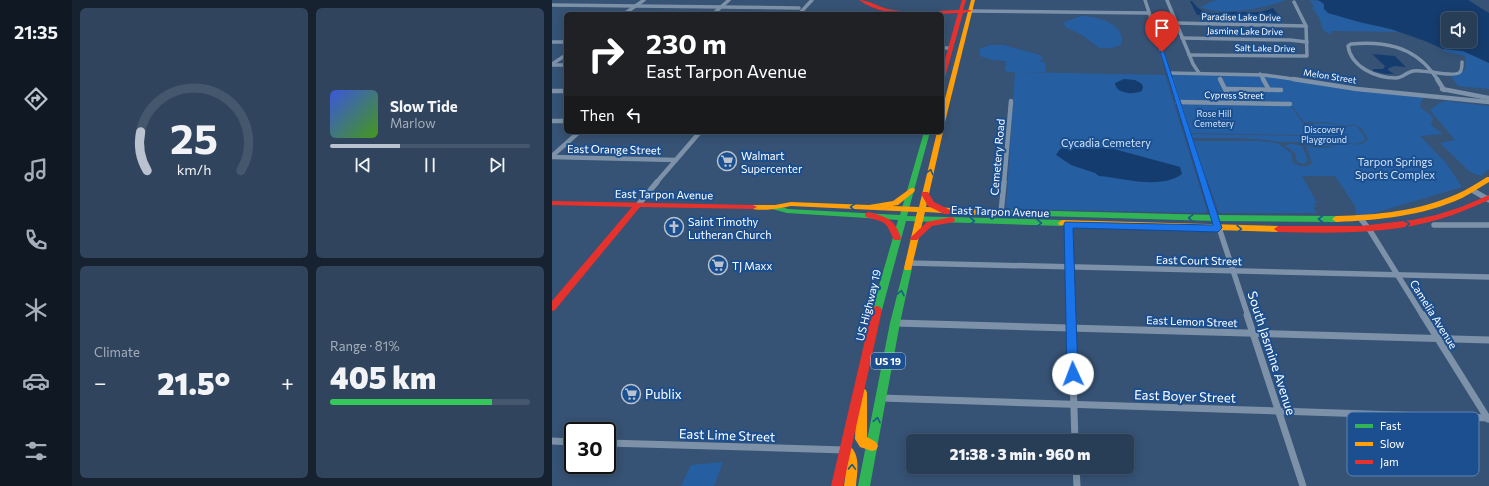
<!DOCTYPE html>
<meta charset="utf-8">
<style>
body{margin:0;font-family:Commissioner,sans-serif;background:#30455d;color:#f1f3f6;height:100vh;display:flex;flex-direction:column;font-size:15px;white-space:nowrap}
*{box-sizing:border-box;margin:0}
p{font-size:13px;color:#a5aeba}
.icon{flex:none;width:22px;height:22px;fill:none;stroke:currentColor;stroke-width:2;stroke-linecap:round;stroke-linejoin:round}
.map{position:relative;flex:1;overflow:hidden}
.panel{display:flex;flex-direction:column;gap:8px;padding:8px;background:#162230;width:480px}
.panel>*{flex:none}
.banner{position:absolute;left:12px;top:12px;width:380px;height:122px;border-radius:6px;box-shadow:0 2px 10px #0003,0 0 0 1px #44576d;background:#202124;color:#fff;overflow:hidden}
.controls{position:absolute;left:889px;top:12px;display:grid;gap:8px}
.controls a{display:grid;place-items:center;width:36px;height:36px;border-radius:6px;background:#283e57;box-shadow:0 2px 10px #0003,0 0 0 1px #44576d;font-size:20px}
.speed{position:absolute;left:12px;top:422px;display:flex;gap:8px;font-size:20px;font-weight:700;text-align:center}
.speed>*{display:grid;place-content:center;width:52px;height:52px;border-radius:50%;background:#283e57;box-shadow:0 2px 10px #0003,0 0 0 1px #44576d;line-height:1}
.speed .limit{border:2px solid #111;border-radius:6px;background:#fff;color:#111}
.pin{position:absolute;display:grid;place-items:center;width:34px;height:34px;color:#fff;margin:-41px -17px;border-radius:50% 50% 50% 0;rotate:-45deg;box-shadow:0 0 4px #0007}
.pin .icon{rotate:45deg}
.me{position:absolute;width:44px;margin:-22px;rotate:358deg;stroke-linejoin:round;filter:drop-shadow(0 0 3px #0008)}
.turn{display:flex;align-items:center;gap:14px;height:84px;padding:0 16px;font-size:18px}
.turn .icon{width:52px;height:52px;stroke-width:2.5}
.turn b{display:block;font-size:28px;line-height:34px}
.then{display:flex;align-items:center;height:38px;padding:0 16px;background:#0003;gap:8px;font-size:15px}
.big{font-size:30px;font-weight:800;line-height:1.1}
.panel .card{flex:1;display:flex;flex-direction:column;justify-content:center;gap:6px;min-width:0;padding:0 14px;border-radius:6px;background:#30455d}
.panel .dial{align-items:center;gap:0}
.dial svg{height:104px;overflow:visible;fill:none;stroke:#44576d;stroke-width:7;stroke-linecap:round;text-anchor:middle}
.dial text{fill:#f1f3f6;stroke:none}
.song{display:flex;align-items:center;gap:12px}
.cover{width:48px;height:48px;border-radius:6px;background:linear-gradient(135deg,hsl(230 70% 55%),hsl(100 70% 35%))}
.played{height:4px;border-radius:2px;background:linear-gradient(90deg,#b9c2ce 35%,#44576d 35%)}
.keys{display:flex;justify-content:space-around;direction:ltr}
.heat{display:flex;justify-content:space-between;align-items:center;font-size:22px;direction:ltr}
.charge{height:6px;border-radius:3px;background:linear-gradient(90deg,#34c759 81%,#44576d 0)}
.panel .tiles{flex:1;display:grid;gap:8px;grid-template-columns:repeat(2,1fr)}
.trip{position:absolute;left:354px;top:434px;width:228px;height:40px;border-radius:6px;background:#283e57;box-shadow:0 2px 10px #0003,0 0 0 1px #44576d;font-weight:800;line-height:40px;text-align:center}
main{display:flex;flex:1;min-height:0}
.tab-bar{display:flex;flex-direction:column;width:72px;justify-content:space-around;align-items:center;background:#101923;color:#a5aeba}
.tab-bar .icon{width:28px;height:28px}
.tab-bar .on{color:#b9c2ce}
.tab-bar b{font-size:18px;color:#f1f3f6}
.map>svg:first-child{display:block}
.green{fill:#265fa1}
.water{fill:#153c6e;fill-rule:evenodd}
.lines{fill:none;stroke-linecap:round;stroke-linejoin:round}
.street-far3{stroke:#7d92a8;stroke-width:3.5}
.street-far2{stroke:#7d92a8;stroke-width:4.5}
.street-far1{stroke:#7d92a8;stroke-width:5.5}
.street{stroke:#7d92a8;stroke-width:7}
.fast{fill:#30b455;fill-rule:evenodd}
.slow{fill:#ff9f0a;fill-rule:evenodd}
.jam{fill:#e5322d;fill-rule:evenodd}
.oneway{stroke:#1d5989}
.route{fill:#1a73e8;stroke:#114b97}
.labels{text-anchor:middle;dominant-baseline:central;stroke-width:4;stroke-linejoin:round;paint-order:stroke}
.far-street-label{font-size:9px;fill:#fff;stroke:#1b4f8f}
.far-park-label{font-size:9px;fill:#cfe3fa;stroke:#1b4f8f}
.shield{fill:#1b4f8f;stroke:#bbcadd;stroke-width:1}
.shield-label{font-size:10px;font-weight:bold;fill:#fff}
.park-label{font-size:11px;fill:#cfe3fa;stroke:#1b4f8f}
.street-label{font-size:11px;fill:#fff;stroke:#1b4f8f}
.poi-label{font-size:11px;fill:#fff;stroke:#1b4f8f;text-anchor:start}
.near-street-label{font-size:13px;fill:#fff;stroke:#1b4f8f}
.near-poi-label{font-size:13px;fill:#fff;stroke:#1b4f8f;text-anchor:start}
.key{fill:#1b4f8f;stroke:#5f84b1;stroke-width:1}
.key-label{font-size:11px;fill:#fff}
</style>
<main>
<nav class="tab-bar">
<b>21:35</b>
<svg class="icon on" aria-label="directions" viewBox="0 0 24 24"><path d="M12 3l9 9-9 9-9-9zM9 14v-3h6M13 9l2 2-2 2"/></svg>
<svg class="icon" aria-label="music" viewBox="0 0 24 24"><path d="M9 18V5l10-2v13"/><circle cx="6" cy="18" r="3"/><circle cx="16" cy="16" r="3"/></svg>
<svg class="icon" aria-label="phone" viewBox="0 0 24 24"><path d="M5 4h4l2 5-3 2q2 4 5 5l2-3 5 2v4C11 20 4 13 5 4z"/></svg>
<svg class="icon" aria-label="climate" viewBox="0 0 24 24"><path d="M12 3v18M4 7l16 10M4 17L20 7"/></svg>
<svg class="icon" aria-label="car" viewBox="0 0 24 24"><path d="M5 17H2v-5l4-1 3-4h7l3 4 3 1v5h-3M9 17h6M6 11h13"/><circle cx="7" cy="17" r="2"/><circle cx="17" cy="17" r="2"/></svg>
<svg class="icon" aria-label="filters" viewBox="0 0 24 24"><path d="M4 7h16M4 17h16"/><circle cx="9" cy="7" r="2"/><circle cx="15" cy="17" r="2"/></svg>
</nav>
<section class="panel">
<div class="tiles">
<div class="card dial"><svg viewBox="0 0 100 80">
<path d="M14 69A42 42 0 1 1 86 69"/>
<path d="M14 69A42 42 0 0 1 9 39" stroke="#b9c2ce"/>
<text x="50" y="56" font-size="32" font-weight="700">25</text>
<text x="50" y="72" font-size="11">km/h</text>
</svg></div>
<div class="card">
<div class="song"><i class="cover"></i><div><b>Slow Tide</b><p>Marlow</p></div></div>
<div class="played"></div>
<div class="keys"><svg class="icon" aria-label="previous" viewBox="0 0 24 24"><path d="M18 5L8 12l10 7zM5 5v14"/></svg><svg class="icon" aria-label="pause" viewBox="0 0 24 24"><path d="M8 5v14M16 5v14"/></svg><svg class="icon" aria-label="next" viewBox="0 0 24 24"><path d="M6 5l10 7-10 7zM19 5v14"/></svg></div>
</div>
<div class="card"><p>Climate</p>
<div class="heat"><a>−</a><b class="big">21.5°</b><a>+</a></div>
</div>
<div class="card"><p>Range · 81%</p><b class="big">405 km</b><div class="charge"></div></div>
</div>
</section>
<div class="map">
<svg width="937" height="486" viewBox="0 0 937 486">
<rect width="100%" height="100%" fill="#365274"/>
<g class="green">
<path d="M664 0H733C715 9 666 16 648 7Z"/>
<polygon points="757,0 769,1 776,13 848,32 779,31 780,35 771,30 767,17 760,8 762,5"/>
<path d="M529 16C545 16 575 24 569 45L560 48H547L530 35 513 27 512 22Z"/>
<polygon points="438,45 452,45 488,55 492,59 486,61 493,62 494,72 455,72 453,69 454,61 440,60 428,56 428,49"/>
<polygon points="892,48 911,51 937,63 937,89 906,86 899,76 908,74 914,68 913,56 890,51"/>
<polygon points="463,72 613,75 655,211 651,213 458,209 454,207"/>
<path d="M619 74 707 75 873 96 869 102 868 107 881 117 879 125 891 134 868 136 894 163 910 187 816 215 804 216 803 206 783 176H750L765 203H762L764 207H761L765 213H667L655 179H653L640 141H706L725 143 739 153 741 163C748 166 755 169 760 163L754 146C762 148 771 149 779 147 781 147 784 144 787 143 798 141 806 150 816 139L810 129 803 124 793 126 774 122H752L739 105 741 104 740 102 627 100Z"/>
<polygon points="894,101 937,106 937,169 929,176 918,172 888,143 903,140 878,110 887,103"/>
<path d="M627 102 737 104 752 124 774 123 794 127 804 125 814 139C801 149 797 140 786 142 783 142 780 145 777 146 770 147 762 146 754 145L752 133H759L753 124 758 132H751V135L637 133Z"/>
<path d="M638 134 751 136 752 144C744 140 737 143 728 142 699 137 669 138 639 138Z"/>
<polygon points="741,144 750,146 756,160 755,162 751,164 745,162 743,153 732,145"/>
<polygon points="171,462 162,486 129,486 139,465"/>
</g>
<g class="water">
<path d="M766 0H916L937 13V63L911 51 891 49 873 41 839 29 807 22 776 13 772 9V4ZM896 19H918V41H896Z"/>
<path d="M638 1H640C653 19 663 12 681 12 696 12 707 14 721 8L727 16 645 15Z"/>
<polygon points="820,54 843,56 854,67 843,66 837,68 836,70 842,74 834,74 821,71 821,69 831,69 833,66"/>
<path d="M572 79 583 80 590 84 591 87 590 91C581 95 564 94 563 83Z"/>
<path d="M519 144 562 149 621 165 628 167 630 174C608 190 571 178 547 176L543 173 519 165 504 155 508 149Z"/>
</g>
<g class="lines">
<g class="street-far3">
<polyline points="593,0 619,80"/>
<polyline points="615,0 641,64 647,73"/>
<polyline points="0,5 247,8"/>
<polyline points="418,11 597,13"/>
<polyline points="72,14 92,0"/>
<polyline points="161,14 177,0"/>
<polyline points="247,14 260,0"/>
<polyline points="624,23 754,26"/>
<polyline points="630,38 738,40 755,42"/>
<polyline points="0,42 14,42"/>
<path d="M799 44C831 41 860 46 880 72 874 72 867 70 861 71 855 72 850 78 844 78 824 78 799 67 796 46Z"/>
<polyline points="390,48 399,48"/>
<polyline points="637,55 755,56 754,26 742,2"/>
<polyline points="0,64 14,55"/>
<polyline points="0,65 14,65"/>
<path d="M880 72C886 73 905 76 908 72 910 70 910 65 910 62"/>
<polyline points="880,72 886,80"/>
<polyline points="617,73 712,75 748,80"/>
<polyline points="708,74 712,80"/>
<polyline points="668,79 669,80"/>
</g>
<g class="street-far2">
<polyline points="619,79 653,183"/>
<polyline points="668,79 679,101"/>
<polyline points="711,79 717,90"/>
<polyline points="741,79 805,89 937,102"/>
<polyline points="885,79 892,90"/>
<polyline points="674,89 729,90"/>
<polyline points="890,89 937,98"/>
<polyline points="0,91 14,91"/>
<polyline points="625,102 738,104"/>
<polyline points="0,121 14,121"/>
<polyline points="0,156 27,132"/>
<polyline points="0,157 124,160"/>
<polyline points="104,183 148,132"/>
<polyline points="452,183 459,101"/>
</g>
<g class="street-far1">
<polyline points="652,182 696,316"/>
<polyline points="920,190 937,200"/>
<polyline points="86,205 105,182"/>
<polyline points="449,213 452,182"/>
<polyline points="808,218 817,229 871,316"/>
<polyline points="516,225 519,316"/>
<polyline points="882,225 937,225"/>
<polyline points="356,263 937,277"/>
</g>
<g class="street">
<polyline points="519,315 523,441"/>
<polyline points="695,315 751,486"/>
<polyline points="871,315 936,419"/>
<polyline points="343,323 937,340"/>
<polyline points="329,398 937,418"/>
<polyline points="0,441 21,442"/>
<polyline points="55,443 293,450"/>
<polyline points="524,467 525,486"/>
</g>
<g class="fast">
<polygon points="372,132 378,132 355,216 510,220 514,223 510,226 354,221 330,310 328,313 325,314 322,313 320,310 346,220 235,213 220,209 219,207 223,205 236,209 348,215"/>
<polygon points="426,209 663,215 784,216 788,219 784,222 663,221 423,214 422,212"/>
<polygon points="356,265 359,266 360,268 348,323 318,486 306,486 338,323 352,268 353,266"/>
</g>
<g class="slow">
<polygon points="419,0 423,0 393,122 390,124 390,110"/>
<path d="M390 131 391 132 374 207 426 209 430 212 426 215 373 212 359 270H353L352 268 365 212 239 206C229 208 204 213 197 207L201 205H223L239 202 317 205 341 201 359 188H362L363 190 362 192 346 205 340 206 367 207 385 132H390Z"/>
<path d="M935 177H937V182C928 187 920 193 910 198 871 216 827 220 784 222L780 219 784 216C825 215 867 211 905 194 915 190 925 183 935 177Z"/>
<polygon points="510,220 726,226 730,229 726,232 507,225 506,223"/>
<polygon points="310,388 314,390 315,393 315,437 324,442 326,446 324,450 320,451 308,447 303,439 305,393 306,390"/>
<path d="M294 444C310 451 305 473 304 486H292L295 463 288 450 290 446Z"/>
</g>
<g class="jam">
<path d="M307 0C317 0 326 7 336 9 359 14 383 11 407 10L410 0H414L411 10H418L420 11 411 13 392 81 390 82V70L406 13C375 14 334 20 307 0Z"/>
<polygon points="370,192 376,192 382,202 398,210 399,212 398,214 392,214 376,206 369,194"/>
<path d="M937 195V200C921 207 905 214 888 219 836 235 780 233 726 232L722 229 726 226H808L860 220 884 215 909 207Z"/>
<polygon points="0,201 201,205 205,207 201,209 88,207 3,310 0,311 0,301 80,207 0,205"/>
<path d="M317 212C335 217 343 219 349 238L348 240H342C333 221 336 223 314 217L313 215 314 213Z"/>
<polygon points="399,217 402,218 403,220 402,222 380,226 365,240 359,240 358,238 375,222"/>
<polygon points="325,306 328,307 330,310 291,486 279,486 320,310 322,307"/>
</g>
</g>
<defs><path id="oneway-chevron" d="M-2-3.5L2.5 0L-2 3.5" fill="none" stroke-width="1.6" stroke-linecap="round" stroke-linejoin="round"/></defs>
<g class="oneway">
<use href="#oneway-chevron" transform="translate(378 172) rotate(-76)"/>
<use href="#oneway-chevron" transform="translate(301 207) rotate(-177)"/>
<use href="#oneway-chevron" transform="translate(639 218) rotate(-179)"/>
<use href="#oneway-chevron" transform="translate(769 219) rotate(180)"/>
<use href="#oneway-chevron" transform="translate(420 221) rotate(2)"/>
<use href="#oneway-chevron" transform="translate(487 223) rotate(2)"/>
<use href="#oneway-chevron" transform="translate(855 224) rotate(-9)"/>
<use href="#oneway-chevron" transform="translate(687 229) rotate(1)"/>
<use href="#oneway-chevron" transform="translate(349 293) rotate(-78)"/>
<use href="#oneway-chevron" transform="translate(325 420) rotate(-79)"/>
<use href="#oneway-chevron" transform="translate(300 467) rotate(-88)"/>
</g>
<polygon class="route" points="608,51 612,52 670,228 666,232 521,228 526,374 525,377 521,379 517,377 515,374 512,224 513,222 661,225"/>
<defs>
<g id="supermarket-ring" transform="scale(1)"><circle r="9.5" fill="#1b4f8f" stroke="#b9c2ce" stroke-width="1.5"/><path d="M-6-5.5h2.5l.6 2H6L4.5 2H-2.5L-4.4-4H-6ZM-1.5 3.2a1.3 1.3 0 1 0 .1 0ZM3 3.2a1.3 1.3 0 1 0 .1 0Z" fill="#b9c2ce"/></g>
<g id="church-ring" transform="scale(1)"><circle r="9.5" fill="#1b4f8f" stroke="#b9c2ce" stroke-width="1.5"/><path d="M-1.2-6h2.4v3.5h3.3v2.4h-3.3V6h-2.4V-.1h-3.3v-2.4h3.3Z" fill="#b9c2ce"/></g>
</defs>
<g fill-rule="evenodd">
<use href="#supermarket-ring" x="175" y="161"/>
<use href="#church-ring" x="122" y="227"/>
<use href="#supermarket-ring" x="166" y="265"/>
<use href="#supermarket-ring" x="79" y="394"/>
</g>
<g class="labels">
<g class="far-street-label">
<text transform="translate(689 17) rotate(1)">Paradise Lake Drive</text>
<text transform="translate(693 31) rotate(1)">Jasmine Lake Drive</text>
<text transform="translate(713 48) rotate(1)">Salt Lake Drive</text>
<text transform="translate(778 76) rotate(9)">Melon Street</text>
<text transform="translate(682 95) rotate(1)">Cypress Street</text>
</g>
<g class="far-park-label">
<text x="662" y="113">Rose Hill<tspan x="662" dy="10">Cemetery</tspan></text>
<text x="772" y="129">Discovery<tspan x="772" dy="10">Playground</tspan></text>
</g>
<rect class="shield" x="319" y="353" width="34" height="16" rx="3"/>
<g class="shield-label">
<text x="336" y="361">US 19</text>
</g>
<g class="park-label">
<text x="554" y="142">Cycadia Cemetery</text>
<text x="843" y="161">Tarpon Springs<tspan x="843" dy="13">Sports Complex</tspan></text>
</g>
<g class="street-label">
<text transform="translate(62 149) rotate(1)">East Orange Street</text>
<text transform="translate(445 157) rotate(-85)">Cemetery Road</text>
<text transform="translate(112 194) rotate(1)">East Tarpon Avenue</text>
<text transform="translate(448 211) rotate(2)">East Tarpon Avenue</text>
<text transform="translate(647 260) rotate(1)">East Court Street</text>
<text transform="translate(316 305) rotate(-76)">US Highway 19</text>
<text transform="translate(882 314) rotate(58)">Camelia Avenue</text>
<text transform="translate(640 321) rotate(2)">East Lemon Street</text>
</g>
<g class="poi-label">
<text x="189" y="155">Walmart<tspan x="189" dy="13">Supercenter</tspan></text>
<text x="136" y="221">Saint Timothy<tspan x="136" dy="13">Lutheran Church</tspan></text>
<text x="180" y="265">TJ Maxx</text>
</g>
<g class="near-street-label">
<text transform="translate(720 353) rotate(72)">South Jasmine Avenue</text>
<text transform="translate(633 396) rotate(2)">East Boyer Street</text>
<text transform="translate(175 435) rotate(2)">East Lime Street</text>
</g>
<g class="near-poi-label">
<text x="93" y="394">Publix</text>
</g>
</g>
<rect x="795" y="412" width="132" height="64" rx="6" class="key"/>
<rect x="803" y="424" width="18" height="4" fill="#30b455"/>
<rect x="803" y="442" width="18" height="4" fill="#ff9f0a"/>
<rect x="803" y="460" width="18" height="4" fill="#e5322d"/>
<g class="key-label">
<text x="828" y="430">Fast</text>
<text x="828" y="448">Slow</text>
<text x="828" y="466">Jam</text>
</g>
</svg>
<div class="controls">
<a><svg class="icon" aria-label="sound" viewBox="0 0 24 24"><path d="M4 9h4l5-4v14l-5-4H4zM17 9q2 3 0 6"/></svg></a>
</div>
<div class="speed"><div class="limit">30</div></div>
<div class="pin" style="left:610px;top:52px;background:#d93025"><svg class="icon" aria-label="arrive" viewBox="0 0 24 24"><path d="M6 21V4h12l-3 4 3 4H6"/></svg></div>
<svg class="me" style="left:521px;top:374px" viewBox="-20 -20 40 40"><circle r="19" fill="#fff"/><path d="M0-13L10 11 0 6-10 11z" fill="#1a73e8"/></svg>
<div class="trip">21:38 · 3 min · 960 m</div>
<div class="banner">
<div class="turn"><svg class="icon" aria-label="right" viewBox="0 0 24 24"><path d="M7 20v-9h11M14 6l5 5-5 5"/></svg><div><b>230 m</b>East Tarpon Avenue</div></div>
<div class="then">Then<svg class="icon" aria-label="left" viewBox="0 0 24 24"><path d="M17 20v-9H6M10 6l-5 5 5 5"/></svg></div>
</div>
</div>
</main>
